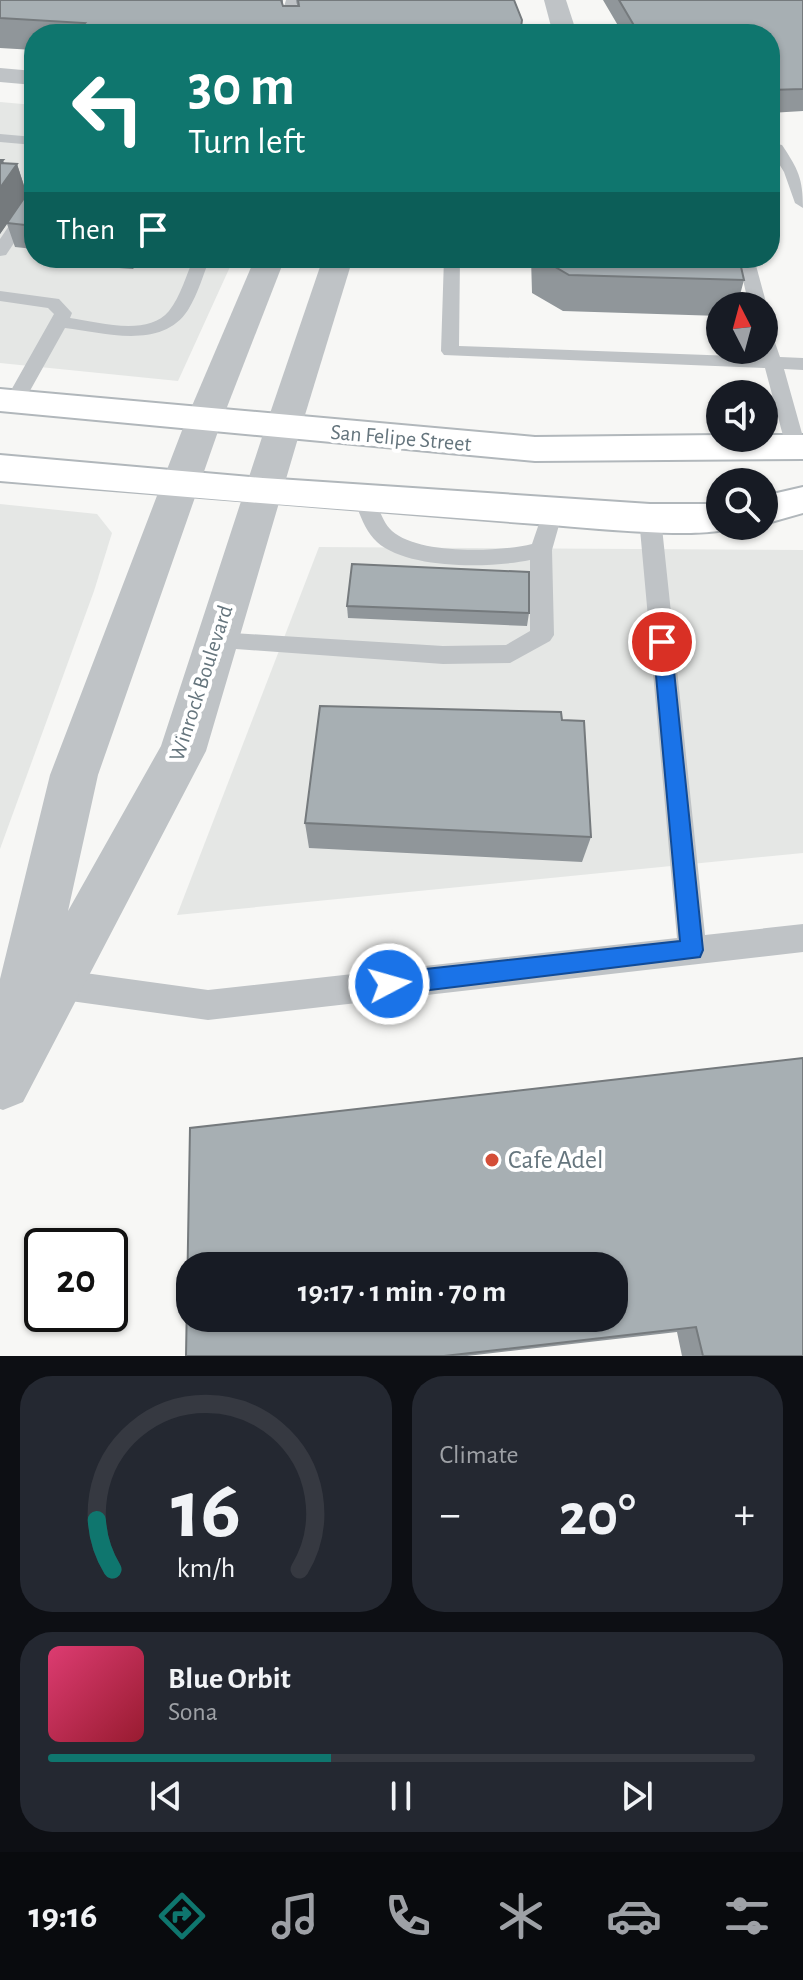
<!DOCTYPE html>
<meta charset="utf-8">
<style>
body{margin:0;font-family:"Alegreya Sans",sans-serif;background:#242831;color:#f1f3f6;height:100vh;display:flex;flex-direction:column;font-size:30px;white-space:nowrap}
*{box-sizing:border-box;margin:0}
p{font-size:26px;color:#9ea1a6}
.icon{flex:none;width:44px;height:44px;fill:none;stroke:currentColor;stroke-width:2;stroke-linecap:round;stroke-linejoin:round}
.map{position:relative;height:1356px;overflow:hidden}
.details{display:flex;flex-direction:column;gap:20px;padding:20px;background:#0d0f14;flex:1}
.details>*{flex:none}
.guide{position:absolute;left:24px;top:24px;width:756px;height:244px;border-radius:32px;box-shadow:0 2px 6px #0004;background:#0f766e;color:#fff;overflow:hidden}
.needle{width:52px;rotate:354deg}
.controls{position:absolute;left:706px;top:292px;display:grid;gap:16px}
.controls a{display:grid;place-items:center;width:72px;height:72px;border-radius:50%;background:#171b24;box-shadow:0 2px 6px #0004;font-size:40px}
.speed{position:absolute;left:24px;top:1228px;display:flex;gap:16px;font-size:40px;font-weight:700;text-align:center}
.speed>*{display:grid;place-content:center;width:104px;height:104px;border-radius:50%;background:#171b24;box-shadow:0 2px 6px #0004;line-height:1}
.speed .limit{border:4px solid #111;border-radius:12px;background:#fff;color:#111}
.pin{position:absolute;display:grid;place-items:center;width:68px;height:68px;color:#fff;margin:-34px;border:4px solid #fff;border-radius:50%;box-shadow:0 2px 8px #0007}
.me{position:absolute;width:88px;margin:-44px;rotate:84deg;stroke-linejoin:round;filter:drop-shadow(0 0 6px #0008)}
.turn{display:flex;align-items:center;gap:28px;height:168px;padding:0 32px;font-size:36px}
.turn .icon{width:104px;height:104px;stroke-width:2.5}
.turn b{display:block;font-size:56px;line-height:68px}
.then{display:flex;align-items:center;height:76px;padding:0 32px;background:#0003;gap:16px;font-size:30px}
.big{font-size:60px;font-weight:600;line-height:1.1}
.details .card{flex:1;display:flex;flex-direction:column;justify-content:center;gap:12px;min-width:0;padding:0 28px;border-radius:32px;background:#242831}
.details .dial{align-items:center;gap:0}
.dial svg{height:208px;overflow:visible;fill:none;stroke:#363941;stroke-width:7;stroke-linecap:round;text-anchor:middle}
.dial text{fill:#f1f3f6;stroke:none}
.song{display:flex;align-items:center;gap:24px}
.cover{width:96px;height:96px;border-radius:12px;background:linear-gradient(135deg,hsl(340 70% 55%),hsl(350 70% 35%))}
.played{height:8px;border-radius:4px;background:linear-gradient(90deg,#0f766e 40%,#363941 40%)}
.keys{display:flex;justify-content:space-around;direction:ltr}
.heat{display:flex;justify-content:space-between;align-items:center;font-size:44px;direction:ltr}
.details .tiles{flex:1;display:grid;gap:20px;grid-template-columns:1fr 1fr}
.card:last-child{grid-column:span 2}
.trip{position:absolute;left:176px;top:1252px;width:452px;height:80px;border-radius:32px;background:#171b24;box-shadow:0 2px 6px #0004;font-weight:600;line-height:80px;text-align:center}
.tabs{display:flex;height:128px;justify-content:space-around;align-items:center;background:#090b0e;color:#9ea1a6}
.tabs .icon{width:56px;height:56px}
.tabs .active{color:#0f766e}
.tabs b{font-size:36px;color:#f1f3f6}
.map>svg:first-child{display:block}
.built{fill:#e5e7e5}
.lines{fill:none;stroke-linecap:round;stroke-linejoin:round}
.secondary-casing{stroke:#b1b7bb;stroke-width:4}
.service{fill:#bfc3c6;fill-rule:evenodd}
.minor{fill:#bfc3c6;fill-rule:evenodd}
.tertiary{fill:#bfc3c6;fill-rule:evenodd}
.secondary{fill:#fff;fill-rule:evenodd}
.wall{fill:#90969a}
.shaded-wall{fill:#757a7d}
.building{fill:#a7afb3;stroke:#757a7d;stroke-width:2;fill-rule:evenodd}
.route{fill:#1a73e8;stroke:#114b97;stroke-width:2}
.poi-dot{fill:#d44e38;stroke:#fff;stroke-width:3}
.labels{text-anchor:middle;dominant-baseline:central;stroke-width:8;stroke-linejoin:round;paint-order:stroke}
.street-label{font-size:22px;fill:#65757d;stroke:#fff}
.near-poi-label{font-size:26px;fill:#65757d;stroke:#fff;text-anchor:start}
</style>
<div class="map">
<svg width="803" height="1356" viewBox="0 0 803 1356">
<rect width="100%" height="100%" fill="#f7f7f5"/>
<g class="built">
<polygon points="0,102 34,105 34,258 234,258 178,381 0,363"/>
<polygon points="0,504 97,514 112,533 94,591 0,849"/>
<polygon points="319,547 803,550 803,853 177,915"/>
</g>
<g class="lines">
<g class="secondary-casing">
<g id="secondary">
<polygon points="0,389 535,437 720,435 720,438 764,438 764,435 803,435 803,459 535,461 0,411"/>
<path d="M0 455 263 478 650 504H720V526H735C709 542 574 526 537 524 358 511 179 497 0 481Z"/>
<polygon points="803,487 803,513 764,524 764,496"/>
</g>
</g>
<g class="service">
<polygon points="286,0 298,0 294,13 299,34 287,34 282,13"/>
<polygon points="0,134 34,137 34,145 0,142"/>
<path d="M777 144 782 145C798 169 803 178 803 208L795 203 784 172 770 149Z"/>
<polygon points="34,196 34,213 6,255 0,256 0,239 28,198"/>
<path d="M194 258H210C203 275 198 294 188 310 162 350 105 333 65 328L22 405H8L5 401 54 314 48 308 0 301V291L59 299 72 313 70 318C99 322 147 337 169 311 181 296 186 275 194 258Z"/>
<polygon points="444,258 460,258 459,346 762,357 764,327 770,328 780,357 803,358 803,370 784,369 803,437 803,452 789,452 786,447 765,368 444,355 441,351"/>
<polygon points="738,258 754,258 767,306 764,310 764,306 749,306"/>
<path d="M364 491 371 493C379 505 381 521 392 531 419 555 499 552 532 544L545 506H559L563 511 552 550 554 635 550 641 510 663 443 664 209 647 205 641 209 635 217 632 443 646 506 645 530 631V560C492 568 408 570 377 542 365 531 359 513 354 498L357 493Z"/>
<polygon points="650,510 657,513 661,518 705,935 803,924 803,952 208,1020 56,999 46,994 41,984 46,974 56,969 208,990 677,938 639,518 643,513"/>
</g>
<g class="minor">
<polygon points="544,0 566,0 577,34 553,34"/>
<polygon points="0,68 34,71 34,85 0,82"/>
<polygon points="255,258 285,258 222,420 217,428 204,432 191,428 186,420"/>
<polygon points="323,258 353,258 301,428 296,436 283,440 270,436 265,428"/>
</g>
<polygon class="tertiary" points="204,408 217,412 222,420 98,775 68,911 161,746 265,428 270,420 283,416 296,420 301,428 206,751 23,1102 3,1110 0,1109 0,979 50,775 186,420 191,412"/>
<use href="#secondary" class="secondary"/>
</g>
<g class="wall">
<polygon points="0,0 283,0 283,6 297,6 296,0 514,0 521,34 34,34 34,50 0,48"/>
<polygon points="603,0 803,0 803,111 770,113 770,34 623,34"/>
<polygon points="0,160 4,163 17,164 27,195 29,191 34,173 34,249 15,247 7,224 0,234"/>
<polygon points="48,258 138,258 133,269 50,263"/>
<polygon points="531,258 739,258 744,280 737,306 720,306 720,316 563,311 532,293"/>
<polygon points="347,606 529,613 527,626 348,618"/>
<polygon points="562,720 591,837 582,862 309,848 305,823"/>
<polygon points="803,1058 803,1356 682,1356 677,1332 467,1356 186,1356"/>
</g>
<g class="shaded-wall">
<polygon points="3,160 8,177 17,164 27,195 0,234 0,163"/>
<polygon points="130,258 138,258 133,269"/>
</g>
<g class="building">
<polygon points="0,0 281,0 283,6 299,6 298,0 514,0 522,20 520,34 246,34 83,25 85,23 0,18"/>
<polygon points="619,0 803,0 803,89 770,90 770,34 639,34"/>
<polygon points="0,160 3,160 0,163 17,164 0,188"/>
<polygon points="30,172 34,173 34,226 7,223 29,191"/>
<polygon points="540,258 739,258 744,280 569,275"/>
<polygon points="352,564 529,572 529,613 347,606"/>
<polygon points="320,706 561,712 562,720 584,721 591,837 305,823"/>
<path d="M803 1058V1356H703L696 1327 444 1356H186L190 1128ZM190 1266H614V1318H190Z"/>
</g>
<polygon class="route" points="662,635 671,642 703,950 700,957 389,995 382,992 378,984 382,976 389,973 680,941 653,642"/>
<circle class="poi-dot" cx="492" cy="1160" r="8"/>
<g class="labels">
<g class="street-label">
<text transform="translate(401 438) rotate(5)">San Felipe Street</text>
<text transform="translate(201 683) rotate(-72)">Winrock Boulevard</text>
</g>
<g class="near-poi-label">
<text x="508" y="1160">Cafe Adel</text>
</g>
</g>
</svg>
<div class="controls">
<a><svg class="needle" viewBox="-14 -14 28 28"><path d="M0-13l5 13h-10z" fill="#e53935"/><path d="M0 13l5-13h-10z" fill="#9ea1a6"/></svg></a>
<a><svg class="icon" aria-label="sound" viewBox="0 0 24 24"><path d="M4 9h4l5-4v14l-5-4H4zM17 9q2 3 0 6"/></svg></a>
<a><svg class="icon" aria-label="search" viewBox="0 0 24 24"><circle cx="10" cy="10" r="6"/><path d="M15 15l6 6"/></svg></a>
</div>
<div class="speed"><div class="limit">20</div></div>
<div class="pin" style="left:662px;top:642px;background:#d93025"><svg class="icon" aria-label="arrive" viewBox="0 0 24 24"><path d="M6 21V4h12l-3 4 3 4H6"/></svg></div>
<svg class="me" style="left:389px;top:984px" viewBox="-20 -20 40 40"><circle r="17" fill="#1a73e8" stroke="#fff" stroke-width="3"/><path d="M0-11L8 9 0 5-8 9z" fill="#fff"/></svg>
<div class="trip">19:17 · 1 min · 70 m</div>
<div class="guide">
<div class="turn"><svg class="icon" aria-label="left" viewBox="0 0 24 24"><path d="M17 20v-9H6M10 6l-5 5 5 5"/></svg><div><b>30 m</b>Turn left</div></div>
<div class="then">Then<svg class="icon" aria-label="arrive" viewBox="0 0 24 24"><path d="M6 21V4h12l-3 4 3 4H6"/></svg></div>
</div>
</div>
<section class="details">
<div class="tiles">
<div class="card dial"><svg viewBox="0 0 100 80">
<path d="M14 69A42 42 0 1 1 86 69"/>
<path d="M14 69A42 42 0 0 1 8 50" stroke="#0f766e"/>
<text x="50" y="56" font-size="32" font-weight="700">16</text>
<text x="50" y="72" font-size="11">km/h</text>
</svg></div>
<div class="card"><p>Climate</p>
<div class="heat"><a>−</a><b class="big">20°</b><a>+</a></div>
</div>
<div class="card">
<div class="song"><i class="cover"></i><div><b>Blue Orbit</b><p>Sona</p></div></div>
<div class="played"></div>
<div class="keys"><svg class="icon" aria-label="previous" viewBox="0 0 24 24"><path d="M18 5L8 12l10 7zM5 5v14"/></svg><svg class="icon" aria-label="pause" viewBox="0 0 24 24"><path d="M8 5v14M16 5v14"/></svg><svg class="icon" aria-label="next" viewBox="0 0 24 24"><path d="M6 5l10 7-10 7zM19 5v14"/></svg></div>
</div>
</div>
</section>
<nav class="tabs">
<b>19:16</b>
<svg class="icon active" aria-label="directions" viewBox="0 0 24 24"><path d="M12 3l9 9-9 9-9-9zM9 14v-3h6M13 9l2 2-2 2"/></svg>
<svg class="icon" aria-label="music" viewBox="0 0 24 24"><path d="M9 18V5l10-2v13"/><circle cx="6" cy="18" r="3"/><circle cx="16" cy="16" r="3"/></svg>
<svg class="icon" aria-label="phone" viewBox="0 0 24 24"><path d="M5 4h4l2 5-3 2q2 4 5 5l2-3 5 2v4C11 20 4 13 5 4z"/></svg>
<svg class="icon" aria-label="climate" viewBox="0 0 24 24"><path d="M12 3v18M4 7l16 10M4 17L20 7"/></svg>
<svg class="icon" aria-label="car" viewBox="0 0 24 24"><path d="M5 17H2v-5l4-1 3-4h7l3 4 3 1v5h-3M9 17h6M6 11h13"/><circle cx="7" cy="17" r="2"/><circle cx="17" cy="17" r="2"/></svg>
<svg class="icon" aria-label="filters" viewBox="0 0 24 24"><path d="M4 7h16M4 17h16"/><circle cx="9" cy="7" r="2"/><circle cx="15" cy="17" r="2"/></svg>
</nav>
